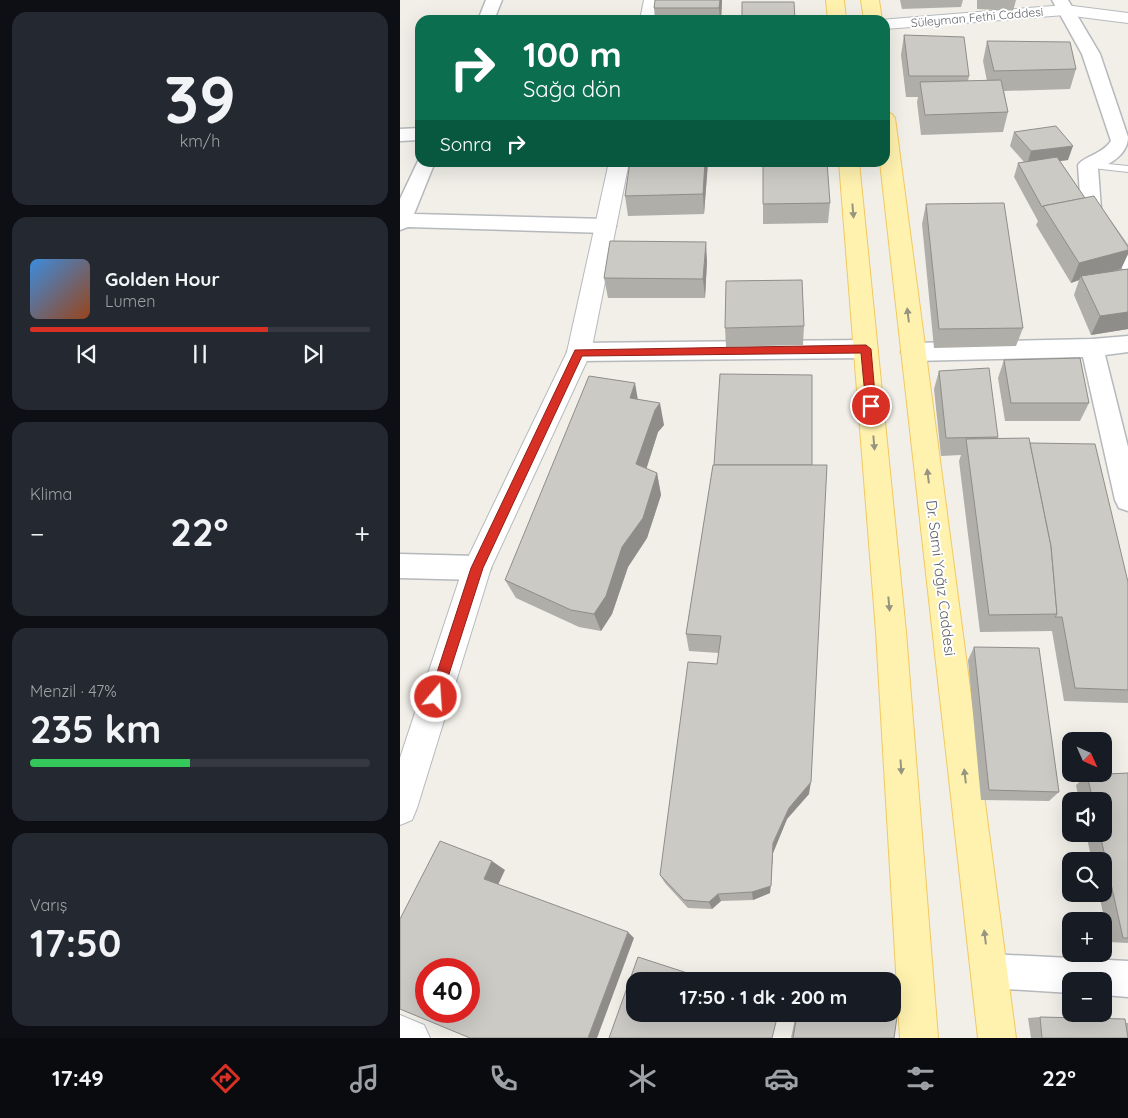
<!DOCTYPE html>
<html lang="tr">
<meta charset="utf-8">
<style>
body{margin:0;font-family:Quicksand,sans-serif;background:#242831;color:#f1f3f6;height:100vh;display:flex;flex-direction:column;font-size:19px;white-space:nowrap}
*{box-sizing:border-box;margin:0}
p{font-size:16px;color:#9ea1a6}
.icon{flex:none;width:28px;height:28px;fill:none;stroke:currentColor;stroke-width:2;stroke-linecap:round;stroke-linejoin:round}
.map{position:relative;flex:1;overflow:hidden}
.sheet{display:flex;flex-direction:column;gap:12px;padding:12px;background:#0d0f14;width:400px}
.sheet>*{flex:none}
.hud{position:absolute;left:15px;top:15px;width:475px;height:152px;border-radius:15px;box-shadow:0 5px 20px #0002;background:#0b6e4f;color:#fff;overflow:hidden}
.needle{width:32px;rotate:135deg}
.tools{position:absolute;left:662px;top:732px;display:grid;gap:10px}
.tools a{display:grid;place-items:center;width:50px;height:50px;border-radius:10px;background:#171b24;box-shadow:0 5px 20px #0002;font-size:25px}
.speed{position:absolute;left:15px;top:958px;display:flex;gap:10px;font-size:25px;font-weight:700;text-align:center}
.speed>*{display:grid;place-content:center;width:65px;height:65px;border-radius:50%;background:#171b24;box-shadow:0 5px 20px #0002;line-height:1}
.speed .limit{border:8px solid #d22;background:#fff;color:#111}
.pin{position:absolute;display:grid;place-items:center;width:42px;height:42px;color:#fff;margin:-21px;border:2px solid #fff;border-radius:50%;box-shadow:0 1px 5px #0007}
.me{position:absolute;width:55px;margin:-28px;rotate:18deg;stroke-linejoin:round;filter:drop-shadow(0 0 4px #0008)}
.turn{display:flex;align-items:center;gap:18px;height:105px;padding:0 25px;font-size:22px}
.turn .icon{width:65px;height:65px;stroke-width:2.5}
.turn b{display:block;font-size:35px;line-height:42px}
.then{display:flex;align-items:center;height:48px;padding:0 25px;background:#0003;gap:10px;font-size:19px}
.big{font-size:38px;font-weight:800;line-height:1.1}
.sheet .tile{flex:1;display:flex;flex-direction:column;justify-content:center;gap:8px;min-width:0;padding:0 18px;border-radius:15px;background:#242831}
.sheet .dial{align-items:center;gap:0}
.dial b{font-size:65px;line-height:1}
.song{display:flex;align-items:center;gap:15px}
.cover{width:60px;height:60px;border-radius:8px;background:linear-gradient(135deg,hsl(210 70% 55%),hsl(20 70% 35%))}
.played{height:5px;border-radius:2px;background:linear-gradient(90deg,#d93025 70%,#363941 70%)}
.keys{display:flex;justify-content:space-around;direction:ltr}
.heat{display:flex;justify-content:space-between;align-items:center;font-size:28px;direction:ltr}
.charge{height:8px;border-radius:4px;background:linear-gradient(90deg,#34c759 47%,#363941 0)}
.trip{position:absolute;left:226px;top:972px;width:275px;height:50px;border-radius:15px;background:#171b24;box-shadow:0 5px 20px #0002;font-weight:800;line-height:50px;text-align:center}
.dock{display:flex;height:80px;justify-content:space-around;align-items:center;background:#090b0e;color:#9ea1a6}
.dock .icon{width:35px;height:35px}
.dock .active{color:#d93025}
.dock b{font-size:22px;color:#f1f3f6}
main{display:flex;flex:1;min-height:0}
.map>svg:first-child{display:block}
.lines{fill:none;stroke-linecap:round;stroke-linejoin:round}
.lane-casing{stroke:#b5b8bc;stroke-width:2}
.street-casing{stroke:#b5b8bc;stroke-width:3}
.secondary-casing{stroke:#b6babf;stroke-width:2}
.primary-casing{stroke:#f2c960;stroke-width:2}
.lane{fill:#fff;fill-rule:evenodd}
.street{fill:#fff;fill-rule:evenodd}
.secondary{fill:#fff;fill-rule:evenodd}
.primary{fill:#fff2af;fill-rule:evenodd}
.wall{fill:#afaea9}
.shaded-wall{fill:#8f8d8a}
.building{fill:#cccac5;stroke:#8f8d8a;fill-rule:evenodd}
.oneway{fill:#979581}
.route{fill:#d93025;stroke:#8d1f18}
.labels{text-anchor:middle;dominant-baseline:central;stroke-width:4;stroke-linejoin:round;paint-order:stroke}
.far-street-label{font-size:12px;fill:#5f6368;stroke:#fff}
.street-label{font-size:15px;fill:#5f6368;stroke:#fff}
</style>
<main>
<section class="sheet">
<div class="tile dial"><b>39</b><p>km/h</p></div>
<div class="tile">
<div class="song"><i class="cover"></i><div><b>Golden Hour</b><p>Lumen</p></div></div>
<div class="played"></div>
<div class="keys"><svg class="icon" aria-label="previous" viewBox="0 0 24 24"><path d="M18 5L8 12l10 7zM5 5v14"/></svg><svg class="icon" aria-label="pause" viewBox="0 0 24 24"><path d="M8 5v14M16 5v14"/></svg><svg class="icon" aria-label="next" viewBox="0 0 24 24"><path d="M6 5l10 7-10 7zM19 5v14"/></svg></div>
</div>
<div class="tile"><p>Klima</p>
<div class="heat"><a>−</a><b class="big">22°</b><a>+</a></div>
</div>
<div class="tile"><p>Menzil · 47%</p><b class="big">235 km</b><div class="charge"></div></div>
<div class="tile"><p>Varış</p><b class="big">17:50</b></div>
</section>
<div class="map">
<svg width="728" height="1038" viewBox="0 0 728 1038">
<rect width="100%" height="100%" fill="#f1efe8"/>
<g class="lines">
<g class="lane-casing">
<polygon id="lane" points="688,162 728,166 728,172 684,167 684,163"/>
</g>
<g class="street-casing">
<g id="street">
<polygon points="86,0 102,0 94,20 78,20"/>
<path d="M652 0H668L700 54 728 137C728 153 712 164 698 168L701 209 728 247V270L720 268 681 210 678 165C684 156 701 155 711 141L682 54Z"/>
<polygon points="20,128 20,140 0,141 0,129"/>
<polygon points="20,157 20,162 35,162 14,214 206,219 213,221 216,226 213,231 206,233 8,227 0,230 0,199"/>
<polygon points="728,336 728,352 705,355 728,447 728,511 719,508 715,500 683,357 513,361 505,358 501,352 505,346 513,343 692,339"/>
<polygon points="466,340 474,343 477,349 474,355 466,358 179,361 171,358 167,352 171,346 179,343"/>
<polygon points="0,554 77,556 87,560 91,568 87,576 77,580 0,578"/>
<polygon points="590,954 728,961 728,997 704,995 704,981 671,981 671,993 590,988 578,983 573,971 578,959"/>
</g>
</g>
<g class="secondary-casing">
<g id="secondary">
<polygon points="244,0 262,0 258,20 240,20"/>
<polygon points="665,5 728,13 728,23 665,15 485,29 485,20 480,20"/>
<polygon points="209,162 229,162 191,352 91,568 17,808 12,820 0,825 0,758 63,568 167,352"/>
<polygon points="0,1015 24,1025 30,1038 0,1038"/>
</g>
</g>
<g class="primary-casing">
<g id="primary">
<polygon points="426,0 444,0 446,20 428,20"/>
<polygon points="461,0 479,0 482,20 464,20"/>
<polygon points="485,112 492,114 495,118 616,1038 578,1038 480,162 485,162"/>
<polygon points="439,162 459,162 506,632 538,1038 500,1038 476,632"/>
</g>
</g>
<use href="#lane" class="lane"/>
<use href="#street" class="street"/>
<use href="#secondary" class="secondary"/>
<use href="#primary" class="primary"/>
</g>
<g class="wall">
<polygon points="322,0 321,20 255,20 254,8"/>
<polygon points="500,0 563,0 561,7 502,9"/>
<polygon points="577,0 616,0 613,11 577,9"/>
<polygon points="504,35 569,76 568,81 587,81 583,61 587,41 676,69 670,89 604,91 608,112 603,132 521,135 517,102 518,97 506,97 501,55"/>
<polygon points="614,132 668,160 660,161 685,198 728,247 728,254 721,269 714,271 728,269 728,329 691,335 674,295 679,280 671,283 636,225 638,221 614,177 618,163 624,162 610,146"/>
<polygon points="308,162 304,214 228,216 225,196"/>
<polygon points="363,162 430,203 428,223 363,224"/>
<polygon points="526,204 623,328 616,346 534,348 522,224"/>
<polygon points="307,261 305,298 208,298 204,278"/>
<polygon points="404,326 403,345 326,347 325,328"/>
<polygon points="604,360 689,403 680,421 605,421 598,378"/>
<polygon points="539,371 598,437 597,439 630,443 728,582 728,703 664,701 652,631 580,632 559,461 561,455 541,456 534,389"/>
<polygon points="238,399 264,425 258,432 246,469 257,473 261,495 247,538 228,567 212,614 201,631 179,627 116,598 105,580"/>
<polygon points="313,465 409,794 387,819 373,853 370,893 353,900 321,901 312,909 288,908 265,883 260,875 317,664 319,653 289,651 286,634"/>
<polygon points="574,647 659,792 649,801 581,800 568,660"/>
<polygon points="728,773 728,943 709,942 699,894 704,894 704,861 692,861 686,834 704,834 704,801 679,801 676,785 687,775"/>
<polygon points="396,1014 492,1014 494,1038 391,1038"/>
<polygon points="640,1017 728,1023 728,1038 631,1038 628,1018"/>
</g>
<g class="shaded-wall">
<polygon points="320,0 322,0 321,20 320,20 319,8"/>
<polygon points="673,146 668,160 627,165 631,151"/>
<polygon points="305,162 308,162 304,214 303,194"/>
<polygon points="306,242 307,261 305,298 303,279"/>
<polygon points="728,250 728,254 721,269 683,279 681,276 679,280 671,283 679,263"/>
<polygon points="728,312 728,329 691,335 700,316"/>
<polygon points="235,383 239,406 230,398"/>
<polygon points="260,403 264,425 258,432 241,486 236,464 255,410"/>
<polygon points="257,473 261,495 247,538 228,567 212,614 201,631 194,614 222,547"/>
<polygon points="411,782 409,794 387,819 373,853 370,893 353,900 352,892 389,808"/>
<polygon points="92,861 105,870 97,887 84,879"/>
<polygon points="318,894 321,901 312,909 309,902"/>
<polygon points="228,932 234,938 197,1038 188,1038"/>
</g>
<g class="building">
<polygon points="255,0 320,0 319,8 254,8"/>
<polygon points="342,2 394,2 395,20 342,20"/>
<polygon points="504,35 564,37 569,76 509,76"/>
<polygon points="587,41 670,42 676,69 594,71"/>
<polygon points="601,80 608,112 525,115 520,82"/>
<polygon points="656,126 673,146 631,151 614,132"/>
<polygon points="657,157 685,198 643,206 642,207 618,163"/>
<polygon points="230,162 305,162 303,194 225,196"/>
<polygon points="363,162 427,162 430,203 363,204"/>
<polygon points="694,196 728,247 728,250 679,263 643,206"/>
<polygon points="604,203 623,328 539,329 526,204"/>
<polygon points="210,241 306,242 303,279 204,278"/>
<polygon points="728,269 728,312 700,316 681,276"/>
<polygon points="402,280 404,326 325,328 326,281"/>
<polygon points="680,358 689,403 611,403 604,360"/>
<polygon points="589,368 598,437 546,438 539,371"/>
<polygon points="320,374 412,375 412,465 314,465"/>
<polygon points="189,376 235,383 230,398 260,403 255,410 236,464 257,473 243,518 222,547 206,596 194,614 171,610 105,580"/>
<polygon points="629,438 651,546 657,614 589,615 566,439"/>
<polygon points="630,443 695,444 728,582 728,690 675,688 662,617 655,617 657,614 651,546"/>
<polygon points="313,465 427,465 411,782 389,808 373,843 371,886 352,892 318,894 309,902 284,900 260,875 288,662 317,664 321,636 286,634"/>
<polygon points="574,647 639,648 659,792 589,790"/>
<polygon points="728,773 728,938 723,938 700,834 704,834 704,801 693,801 687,775"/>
<path d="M40 841 92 861 84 879 228 932 188 1038H70L0 1009V919ZM26 969H69V1011H26Z"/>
<polygon points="238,957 312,981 235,981 235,1014 378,1014 372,1038 209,1038"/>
<polygon points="492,1009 498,1010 494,1038 393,1038 397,1014 492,1014"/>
<polygon points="640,1017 725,1019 728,1038 642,1038"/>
</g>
<defs><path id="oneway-solid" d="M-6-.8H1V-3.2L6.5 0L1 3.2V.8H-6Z" transform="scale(1.25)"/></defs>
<g class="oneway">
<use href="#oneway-solid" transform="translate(453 211) rotate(85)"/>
<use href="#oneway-solid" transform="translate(508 315) rotate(-97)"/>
<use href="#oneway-solid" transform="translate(474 443) rotate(85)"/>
<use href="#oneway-solid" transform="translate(528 476) rotate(-97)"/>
<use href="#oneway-solid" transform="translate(489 604) rotate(85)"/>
<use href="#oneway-solid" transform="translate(501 767) rotate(86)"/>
<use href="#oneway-solid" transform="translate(565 776) rotate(-97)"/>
<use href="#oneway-solid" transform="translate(585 937) rotate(-97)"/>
</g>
<polygon class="route" points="466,345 471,349 476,406 471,410 466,406 461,353 182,356 83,568 40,702 36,703 31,702 29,697 71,568 175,350"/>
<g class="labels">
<g class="far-street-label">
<text transform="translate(577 17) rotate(-5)">Süleyman Fethi Caddesi</text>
</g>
<g class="street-label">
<text transform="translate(541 578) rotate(83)">Dr. Sami Yağız Caddesi</text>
</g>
</g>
</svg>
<div class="tools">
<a><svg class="needle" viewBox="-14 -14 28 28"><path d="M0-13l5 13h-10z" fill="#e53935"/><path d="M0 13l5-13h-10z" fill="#9ea1a6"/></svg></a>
<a><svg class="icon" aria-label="sound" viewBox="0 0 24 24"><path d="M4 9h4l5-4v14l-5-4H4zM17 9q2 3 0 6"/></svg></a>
<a><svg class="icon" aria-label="search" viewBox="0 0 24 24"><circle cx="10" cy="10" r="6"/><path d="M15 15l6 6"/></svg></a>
<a>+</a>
<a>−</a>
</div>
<div class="speed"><div class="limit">40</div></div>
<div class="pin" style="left:471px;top:406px;background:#d93025"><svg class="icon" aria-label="arrive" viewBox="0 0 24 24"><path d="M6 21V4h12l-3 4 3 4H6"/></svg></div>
<svg class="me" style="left:36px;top:697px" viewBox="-20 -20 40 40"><circle r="17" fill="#d93025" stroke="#fff" stroke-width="3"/><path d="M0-11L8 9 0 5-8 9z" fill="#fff"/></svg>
<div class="trip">17:50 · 1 dk · 200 m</div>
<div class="hud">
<div class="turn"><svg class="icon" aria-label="right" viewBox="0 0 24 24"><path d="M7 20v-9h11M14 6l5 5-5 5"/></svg><div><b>100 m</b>Sağa dön</div></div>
<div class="then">Sonra<svg class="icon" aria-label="right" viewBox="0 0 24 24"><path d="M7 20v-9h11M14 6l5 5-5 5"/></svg></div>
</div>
</div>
</main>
<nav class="dock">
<b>17:49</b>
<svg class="icon active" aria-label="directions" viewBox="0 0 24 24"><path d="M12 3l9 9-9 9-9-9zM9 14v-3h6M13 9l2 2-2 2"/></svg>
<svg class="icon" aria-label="music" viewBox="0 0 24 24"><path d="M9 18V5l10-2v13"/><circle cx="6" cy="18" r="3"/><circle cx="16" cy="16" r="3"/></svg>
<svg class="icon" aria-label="phone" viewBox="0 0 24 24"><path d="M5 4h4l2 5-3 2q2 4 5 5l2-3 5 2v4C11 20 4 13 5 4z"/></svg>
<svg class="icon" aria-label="climate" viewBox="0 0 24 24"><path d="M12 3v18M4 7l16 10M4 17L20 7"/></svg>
<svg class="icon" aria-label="car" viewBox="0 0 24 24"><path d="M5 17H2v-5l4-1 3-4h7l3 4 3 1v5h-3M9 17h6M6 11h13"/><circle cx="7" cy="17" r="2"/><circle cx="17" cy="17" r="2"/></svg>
<svg class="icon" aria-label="filters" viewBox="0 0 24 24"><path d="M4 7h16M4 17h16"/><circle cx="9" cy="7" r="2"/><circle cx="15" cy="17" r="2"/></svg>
<b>22°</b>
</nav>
